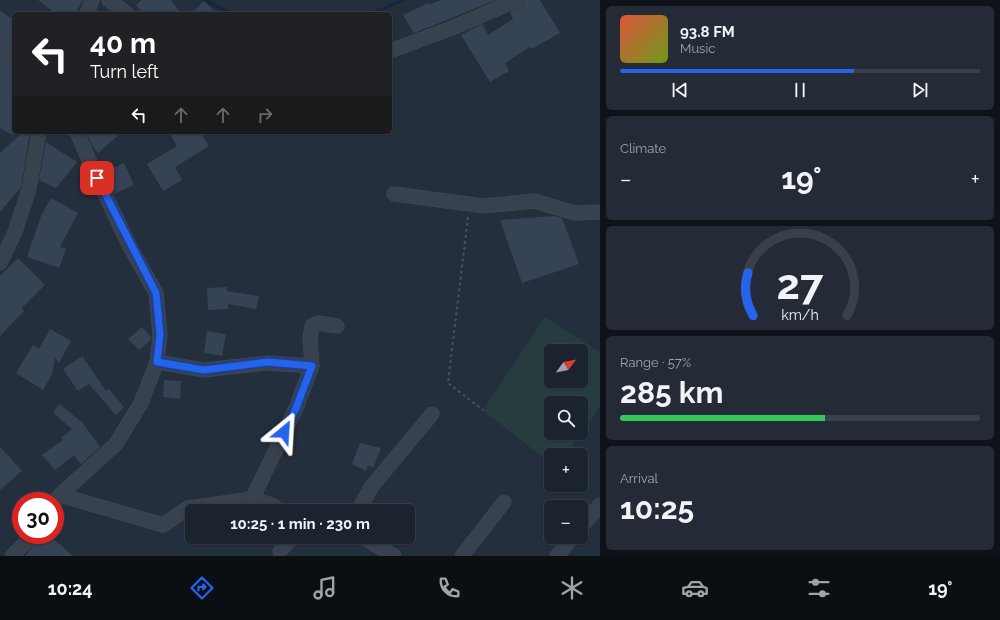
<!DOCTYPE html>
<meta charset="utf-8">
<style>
body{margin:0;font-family:Raleway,sans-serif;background:#242b36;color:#f1f3f6;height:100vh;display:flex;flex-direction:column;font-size:15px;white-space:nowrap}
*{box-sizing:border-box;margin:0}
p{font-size:13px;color:#a0a4aa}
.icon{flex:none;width:22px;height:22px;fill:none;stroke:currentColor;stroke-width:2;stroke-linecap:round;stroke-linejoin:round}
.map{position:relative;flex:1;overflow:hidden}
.details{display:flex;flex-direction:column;gap:6px;padding:6px;background:#0f1319;width:400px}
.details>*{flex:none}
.guide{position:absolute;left:12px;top:12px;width:380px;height:122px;border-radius:6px;box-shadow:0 1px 3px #0004,0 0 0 1px #39404a;background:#202124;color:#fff;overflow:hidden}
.needle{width:26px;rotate:58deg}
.controls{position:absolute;left:544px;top:344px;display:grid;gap:8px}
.controls a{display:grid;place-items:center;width:44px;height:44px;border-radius:6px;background:#1b232e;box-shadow:0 1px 3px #0004,0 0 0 1px #39404a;font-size:20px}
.speed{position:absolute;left:12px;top:492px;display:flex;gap:8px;font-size:20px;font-weight:700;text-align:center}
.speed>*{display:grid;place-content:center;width:52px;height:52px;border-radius:50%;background:#1b232e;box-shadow:0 1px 3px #0004,0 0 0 1px #39404a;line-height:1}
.speed .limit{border:6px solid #d22;background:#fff;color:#111}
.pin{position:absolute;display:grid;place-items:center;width:34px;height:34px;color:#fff;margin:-17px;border-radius:8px;box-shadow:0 2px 6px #0006}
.me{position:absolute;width:44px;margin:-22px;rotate:27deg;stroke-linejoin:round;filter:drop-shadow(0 0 3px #0008)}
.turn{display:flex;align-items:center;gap:14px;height:84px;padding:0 12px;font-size:18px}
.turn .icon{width:52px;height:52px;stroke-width:2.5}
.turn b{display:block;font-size:28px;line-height:34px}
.lanes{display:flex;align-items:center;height:38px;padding:0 12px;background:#0003;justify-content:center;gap:20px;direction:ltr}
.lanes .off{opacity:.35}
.big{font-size:30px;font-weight:700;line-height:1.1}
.details .widget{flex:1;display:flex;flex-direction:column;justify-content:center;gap:6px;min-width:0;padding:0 14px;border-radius:6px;background:#242b36}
.details .dial{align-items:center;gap:0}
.dial svg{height:104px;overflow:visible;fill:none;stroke:#39404a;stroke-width:7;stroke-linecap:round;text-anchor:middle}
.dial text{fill:#f1f3f6;stroke:none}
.song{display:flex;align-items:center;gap:12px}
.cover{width:48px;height:48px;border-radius:6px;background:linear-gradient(135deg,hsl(10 70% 55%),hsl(80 70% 35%))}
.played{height:4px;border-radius:2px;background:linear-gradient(90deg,#2563eb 65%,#39404a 65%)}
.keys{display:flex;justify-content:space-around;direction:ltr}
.heat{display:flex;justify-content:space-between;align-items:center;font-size:22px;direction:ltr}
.charge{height:6px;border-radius:3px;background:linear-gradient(90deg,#34c759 57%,#39404a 0)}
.trip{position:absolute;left:185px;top:504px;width:230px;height:40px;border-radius:6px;background:#1b232e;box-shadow:0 1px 3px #0004,0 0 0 1px #39404a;font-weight:700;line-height:40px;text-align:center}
.tab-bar{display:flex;height:64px;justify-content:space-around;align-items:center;background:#0b0e12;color:#a0a4aa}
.tab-bar .icon{width:28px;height:28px}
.tab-bar .on{color:#2563eb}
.tab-bar b{font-size:18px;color:#f1f3f6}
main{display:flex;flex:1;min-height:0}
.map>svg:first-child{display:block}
.green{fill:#263c3f;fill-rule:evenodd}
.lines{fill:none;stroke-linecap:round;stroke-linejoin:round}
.stream{stroke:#17263c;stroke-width:3.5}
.building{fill:#364354}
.minor-casing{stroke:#414a57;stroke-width:15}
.path{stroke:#3f5557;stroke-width:2;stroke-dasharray:3 3;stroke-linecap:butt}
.minor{stroke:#38414e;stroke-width:14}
.route-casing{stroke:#184099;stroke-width:10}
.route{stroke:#2563eb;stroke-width:7}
</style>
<main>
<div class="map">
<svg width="600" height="556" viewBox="0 0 600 556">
<rect width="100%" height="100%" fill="#242f3e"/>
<path class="green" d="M545 317 600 352V407L566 455H551V464L483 410ZM551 351H581V381H551ZM551 403H581V433H551Z"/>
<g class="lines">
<g class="stream">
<polyline points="205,0 231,14"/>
<polyline points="370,14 404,0"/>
</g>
</g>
<g class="building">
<polygon points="38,0 83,0 75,14 56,14"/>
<polygon points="142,0 171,0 181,14 143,14 136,5"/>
<polygon points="441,0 496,0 414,33 403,15 428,3 429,5"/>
<polygon points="525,0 540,0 560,33 532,49 530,47 505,63 509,71 490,82 461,35 482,24 488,35 513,19 510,12 524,5"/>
<polygon points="204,1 217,14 191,14"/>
<polygon points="0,11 14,20 14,47 0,40"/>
<polygon points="0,58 14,65 14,136 0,128"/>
<polygon points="23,132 30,132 21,187 0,212 0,153"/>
<polygon points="86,132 122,132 98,153 93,147"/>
<polygon points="169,132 200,132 209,146 175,167 182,180 163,191 147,164 177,146"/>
<polygon points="46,142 77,162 56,188 39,180"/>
<polygon points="124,163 134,185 114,194 104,173"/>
<polygon points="51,198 78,213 60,247 66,249 59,268 27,257 41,216"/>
<polygon points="554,216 562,218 579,264 522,283 500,220"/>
<polygon points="18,258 45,285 22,308 24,311 0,336 0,276"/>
<polygon points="227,287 227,291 259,296 256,309 228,304 228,309 208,310 207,288"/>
<polygon points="142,327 151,337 151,340 139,350 128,339"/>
<polygon points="50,329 71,341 59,363 55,357 52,374 43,390 16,373 33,345 39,349"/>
<polygon points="207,331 226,334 222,356 204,353"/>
<polygon points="82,356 106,391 109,389 124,407 116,415 89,384 78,391 63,369"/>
<polygon points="164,380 181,381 180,399 163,397"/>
<polygon points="59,404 82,422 100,447 81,464 74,455 55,470 42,455 63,440 61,438 72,429 53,413"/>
<polygon points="360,443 381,448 373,468 368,465 366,471 352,464"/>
<polygon points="0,447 22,471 0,490"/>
<polygon points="43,535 49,535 73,556 25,556"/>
</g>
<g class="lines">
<g class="minor-casing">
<g id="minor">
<polyline points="109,0 127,14"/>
<polyline points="87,14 92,0"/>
<polyline points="0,48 14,57"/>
<polyline points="390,51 452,28 517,0"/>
<polyline points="394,194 484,206 535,201 574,213 600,212"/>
<polyline points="0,263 15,232 29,189 39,132"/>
<polyline points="157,362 204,370 268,363 312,366"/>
<polyline points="60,495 163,525 188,508 252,499 272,505 280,511"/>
<polyline points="252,499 296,408 312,366 310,339 312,326 318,323 337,326"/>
<polyline points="55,501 60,495 116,444 141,403 157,362 160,334 156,293 130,247 91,165 77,132"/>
<polyline points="358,511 372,486 432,414"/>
<polyline points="581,527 600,505"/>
<polyline points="360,537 366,539 394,556"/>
<polyline points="280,551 293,537"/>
<polyline points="12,556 33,535"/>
<polyline points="462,556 504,502"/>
<polyline points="557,556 573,537"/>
</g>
</g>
<polyline class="path" points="468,217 448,383 483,410"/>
<use href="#minor" class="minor"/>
</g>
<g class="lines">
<g class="route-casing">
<polyline id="route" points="97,178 156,293 160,334 157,362 204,370 268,362 312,366 296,408 284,432"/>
</g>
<use href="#route" class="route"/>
</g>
</svg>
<div class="controls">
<a><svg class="needle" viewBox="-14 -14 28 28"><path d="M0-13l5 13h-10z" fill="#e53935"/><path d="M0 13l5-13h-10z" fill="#a0a4aa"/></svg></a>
<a><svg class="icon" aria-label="search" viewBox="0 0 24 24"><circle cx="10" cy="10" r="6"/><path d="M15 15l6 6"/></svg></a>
<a>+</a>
<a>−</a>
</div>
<div class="speed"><div class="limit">30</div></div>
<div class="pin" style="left:97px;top:178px;background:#d93025"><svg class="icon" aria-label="arrive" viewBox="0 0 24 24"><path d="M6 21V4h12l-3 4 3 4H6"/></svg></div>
<svg class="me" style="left:284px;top:432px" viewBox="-20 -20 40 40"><path d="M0-17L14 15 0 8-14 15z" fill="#2563eb" stroke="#fff" stroke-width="4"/></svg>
<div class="trip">10:25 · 1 min · 230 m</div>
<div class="guide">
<div class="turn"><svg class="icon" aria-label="left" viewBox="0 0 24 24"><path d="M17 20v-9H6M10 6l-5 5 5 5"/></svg><div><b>40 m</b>Turn left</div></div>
<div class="lanes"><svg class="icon" aria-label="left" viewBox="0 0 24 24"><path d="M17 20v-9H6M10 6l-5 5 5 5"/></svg><svg class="icon off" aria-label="ahead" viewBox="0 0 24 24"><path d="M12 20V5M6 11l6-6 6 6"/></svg><svg class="icon off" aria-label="ahead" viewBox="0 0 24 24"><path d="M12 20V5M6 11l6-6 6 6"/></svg><svg class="icon off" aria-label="right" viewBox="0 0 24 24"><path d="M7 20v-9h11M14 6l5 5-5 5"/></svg></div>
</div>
</div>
<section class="details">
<div class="widget">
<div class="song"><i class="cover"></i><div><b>93.8 FM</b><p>Music</p></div></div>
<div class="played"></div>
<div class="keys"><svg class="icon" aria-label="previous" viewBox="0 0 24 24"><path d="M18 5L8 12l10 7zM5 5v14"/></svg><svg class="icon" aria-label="pause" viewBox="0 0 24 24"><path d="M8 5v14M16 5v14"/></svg><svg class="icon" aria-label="next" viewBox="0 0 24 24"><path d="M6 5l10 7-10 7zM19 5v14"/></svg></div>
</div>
<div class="widget"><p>Climate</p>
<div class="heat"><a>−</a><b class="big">19°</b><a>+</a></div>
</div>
<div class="widget dial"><svg viewBox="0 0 100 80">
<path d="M14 69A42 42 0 1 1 86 69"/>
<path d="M14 69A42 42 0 0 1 10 36" stroke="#2563eb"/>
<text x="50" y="56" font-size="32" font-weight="700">27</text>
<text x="50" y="72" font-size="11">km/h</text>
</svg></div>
<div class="widget"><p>Range · 57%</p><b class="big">285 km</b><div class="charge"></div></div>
<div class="widget"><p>Arrival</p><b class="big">10:25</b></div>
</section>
</main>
<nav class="tab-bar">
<b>10:24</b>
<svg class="icon on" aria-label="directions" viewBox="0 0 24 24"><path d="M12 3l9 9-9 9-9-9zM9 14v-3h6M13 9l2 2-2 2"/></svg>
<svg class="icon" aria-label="music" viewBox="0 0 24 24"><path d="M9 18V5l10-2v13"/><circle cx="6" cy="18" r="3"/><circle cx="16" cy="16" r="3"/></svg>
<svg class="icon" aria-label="phone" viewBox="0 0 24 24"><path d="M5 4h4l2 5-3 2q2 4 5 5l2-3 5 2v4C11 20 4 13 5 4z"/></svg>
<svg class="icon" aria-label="climate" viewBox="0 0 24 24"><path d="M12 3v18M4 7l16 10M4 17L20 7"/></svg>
<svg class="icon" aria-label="car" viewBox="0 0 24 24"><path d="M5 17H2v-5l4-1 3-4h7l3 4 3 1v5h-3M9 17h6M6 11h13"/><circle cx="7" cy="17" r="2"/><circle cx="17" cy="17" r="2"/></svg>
<svg class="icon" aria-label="filters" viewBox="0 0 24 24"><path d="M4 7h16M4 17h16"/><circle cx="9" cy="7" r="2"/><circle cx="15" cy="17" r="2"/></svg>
<b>19°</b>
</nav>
